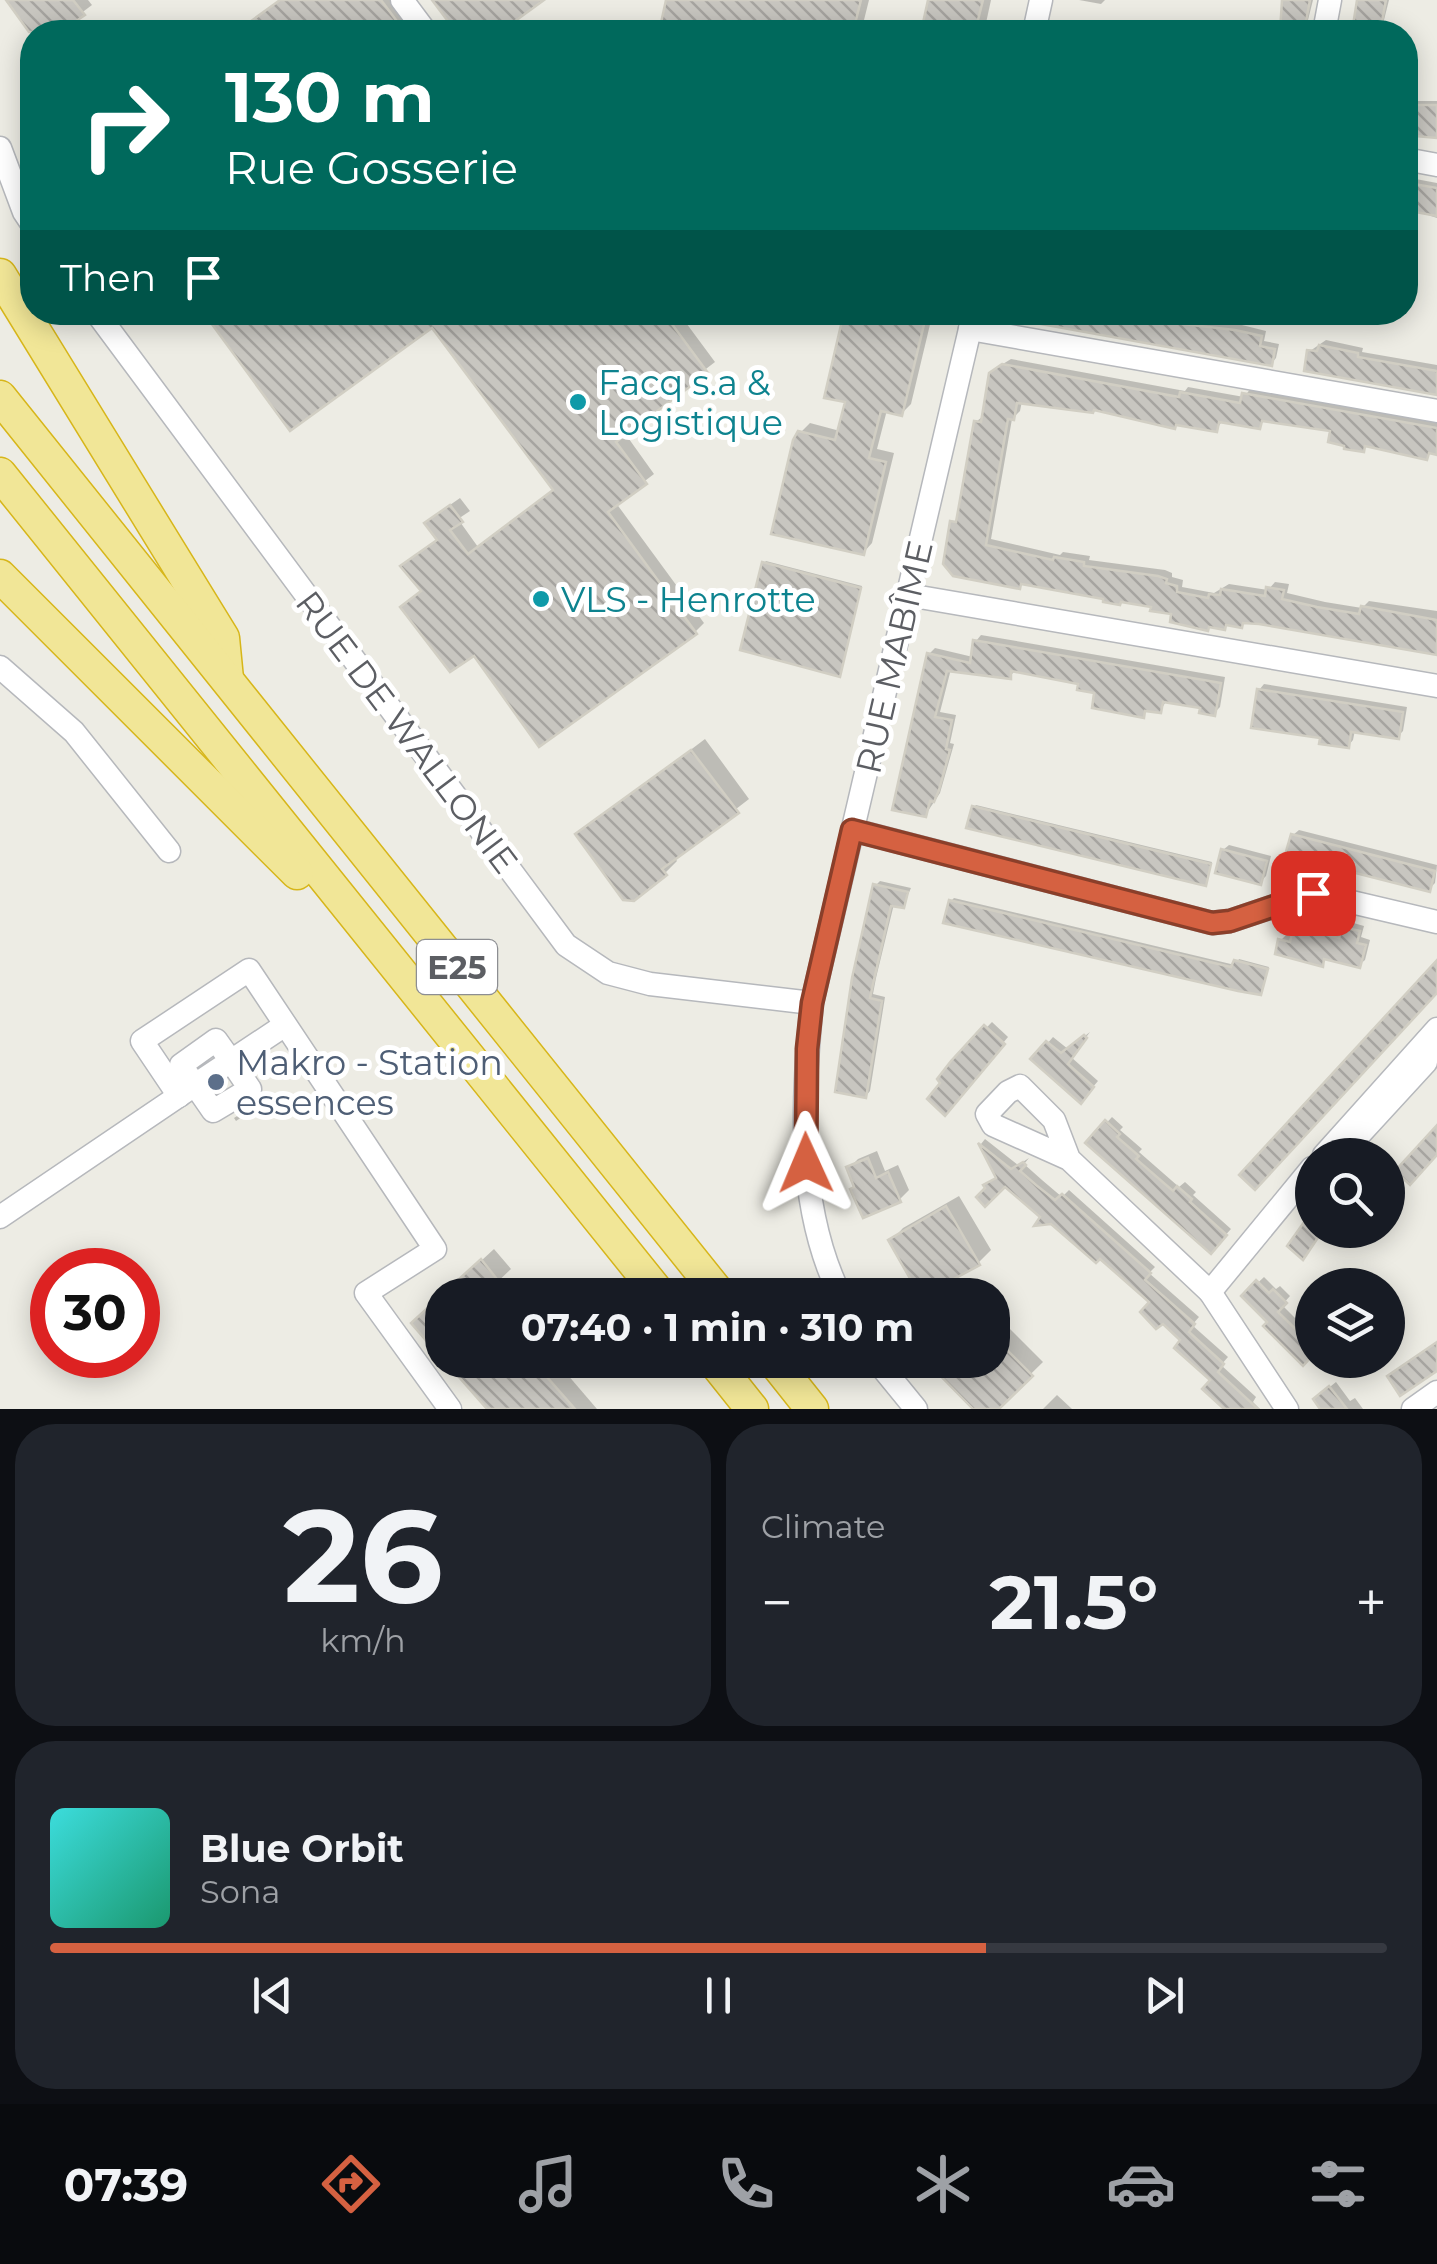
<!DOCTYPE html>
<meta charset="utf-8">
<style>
body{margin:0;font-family:Montserrat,sans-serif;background:#20242c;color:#f1f3f6;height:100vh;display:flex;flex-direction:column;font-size:38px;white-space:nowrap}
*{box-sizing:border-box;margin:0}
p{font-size:32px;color:#9ea1a6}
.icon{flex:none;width:55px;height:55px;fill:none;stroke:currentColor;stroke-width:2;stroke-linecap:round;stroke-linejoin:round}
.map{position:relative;height:1409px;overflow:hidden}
.sheet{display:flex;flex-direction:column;gap:15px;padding:15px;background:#0d0f14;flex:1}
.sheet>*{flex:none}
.guide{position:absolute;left:20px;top:20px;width:1398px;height:305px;border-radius:40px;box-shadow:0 5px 25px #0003;background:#00695c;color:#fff;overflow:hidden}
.controls{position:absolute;left:1295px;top:1138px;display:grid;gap:20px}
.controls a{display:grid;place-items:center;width:110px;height:110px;border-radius:50%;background:#171b24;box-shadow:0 5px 25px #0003;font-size:50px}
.speed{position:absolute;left:30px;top:1248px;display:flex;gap:20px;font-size:50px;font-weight:700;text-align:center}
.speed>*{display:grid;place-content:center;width:130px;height:130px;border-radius:50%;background:#171b24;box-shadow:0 5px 25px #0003;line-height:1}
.speed .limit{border:15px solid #d22;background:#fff;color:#111}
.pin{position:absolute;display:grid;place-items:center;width:85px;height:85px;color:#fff;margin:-42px;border-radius:20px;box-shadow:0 5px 15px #0006}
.me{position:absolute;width:110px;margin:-55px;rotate:359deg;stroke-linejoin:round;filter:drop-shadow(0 0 8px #0008)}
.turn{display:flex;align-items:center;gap:35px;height:210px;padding:0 40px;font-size:45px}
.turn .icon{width:130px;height:130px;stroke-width:2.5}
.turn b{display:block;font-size:70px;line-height:85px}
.then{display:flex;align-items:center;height:95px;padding:0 40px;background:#0003;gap:20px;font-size:38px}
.big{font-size:75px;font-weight:700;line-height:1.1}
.sheet .tile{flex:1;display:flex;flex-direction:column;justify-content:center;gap:15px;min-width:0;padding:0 35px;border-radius:40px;background:#20242c}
.sheet .dial{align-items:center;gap:0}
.dial b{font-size:130px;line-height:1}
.song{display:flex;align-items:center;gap:30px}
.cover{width:120px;height:120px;border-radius:15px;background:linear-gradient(135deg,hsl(180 70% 55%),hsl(160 70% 35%))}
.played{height:10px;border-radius:5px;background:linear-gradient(90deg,#d56141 70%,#363941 70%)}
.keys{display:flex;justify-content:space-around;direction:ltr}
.heat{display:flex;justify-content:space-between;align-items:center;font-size:55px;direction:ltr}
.sheet .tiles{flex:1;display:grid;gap:15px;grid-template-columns:1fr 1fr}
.tile:last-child{grid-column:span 2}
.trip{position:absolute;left:425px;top:1278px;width:585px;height:100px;border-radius:40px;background:#171b24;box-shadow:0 5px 25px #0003;font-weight:700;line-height:100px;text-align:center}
.menu{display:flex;height:160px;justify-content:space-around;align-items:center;background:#090b0e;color:#9ea1a6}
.menu .icon{width:70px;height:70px}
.menu .selected{color:#d56141}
.menu b{font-size:45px;color:#f1f3f6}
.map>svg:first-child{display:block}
.shadow{fill:#0003}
.building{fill:url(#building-back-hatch);stroke:#d1cec3;stroke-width:2.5}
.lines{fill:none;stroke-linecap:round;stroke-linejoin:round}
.minor-casing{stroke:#b6b8bc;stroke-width:25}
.highway-casing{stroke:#d7b61a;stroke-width:35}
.minor{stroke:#fff;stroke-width:22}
.highway{stroke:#f1e697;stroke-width:32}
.route-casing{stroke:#8a3f2a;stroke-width:25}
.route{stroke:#d56141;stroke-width:18}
.culture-dot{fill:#0f9aa8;stroke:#fff;stroke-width:4}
.service-dot{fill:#5c6f8a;stroke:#fff;stroke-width:4}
.labels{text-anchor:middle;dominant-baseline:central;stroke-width:10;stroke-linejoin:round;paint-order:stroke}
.shield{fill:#fff;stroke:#8d8e92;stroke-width:2.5}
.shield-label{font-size:32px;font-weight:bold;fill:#5c5e63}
.culture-label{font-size:35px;fill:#0d838f;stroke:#fff;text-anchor:start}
.street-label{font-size:35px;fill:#5c5e63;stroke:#fff}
.service-label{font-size:35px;fill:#4e5e75;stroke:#fff;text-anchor:start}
</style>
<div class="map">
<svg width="1437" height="1409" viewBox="0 0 1437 1409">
<defs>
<pattern id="building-back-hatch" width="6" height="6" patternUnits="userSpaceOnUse" patternTransform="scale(2.5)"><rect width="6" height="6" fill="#c8c6c0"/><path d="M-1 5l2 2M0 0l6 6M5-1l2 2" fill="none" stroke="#a6a4a0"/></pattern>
</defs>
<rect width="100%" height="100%" fill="#edece4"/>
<g class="shadow">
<polygon points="9,0 88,0 92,5 56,32 32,33"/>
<polygon points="281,0 397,0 421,32 236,32"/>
<polygon points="669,0 869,0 861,32 661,32"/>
<polygon points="931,0 991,0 984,32 924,32"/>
<polygon points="1079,0 1105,0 1101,4"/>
<polygon points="1282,0 1313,0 1305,32 1282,32 1285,15"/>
<polygon points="1359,0 1389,0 1381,32 1353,32"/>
<polygon points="1405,94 1416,96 1415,101 1437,101 1437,136 1405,133"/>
<polygon points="32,97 32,116 22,105"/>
<polygon points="1405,177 1437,183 1437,218 1428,215 1428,212 1405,208"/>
<polygon points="206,312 678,312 715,362 624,432 654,474 616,503 704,623 695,632 474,652 403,566 439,539 437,514 460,498 470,511 458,519 478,547 555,489 432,324"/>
<polygon points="847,312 933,312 911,404 902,413 887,410 877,449 894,453 872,543 863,553 800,433 810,423 840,431 848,400"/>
<polygon points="998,312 1152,312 1242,325 1266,331 1264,341 1279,344 1276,358 1271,364"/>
<polygon points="1326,340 1363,348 1362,352 1437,365 1437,392 1310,351"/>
<polygon points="1011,359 1185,391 1188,387 1244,397 1251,388 1437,421 1437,452 1432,451 1427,457 1368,444 1363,449 1333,429 1266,419 1259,426 1223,420 1216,430 1095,408 1022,401 1020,411 1012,419 991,539 1060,555 1063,552 1090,556 1089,560 1165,570 1172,573 1172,577 1183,580 1182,587 1214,593 1229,584 1268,590 1275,582 1289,584 1287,593 1325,602 1362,608 1369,601 1437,611 1437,653 1246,621 1241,625 1228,623 1224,627 1154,605 1023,582 953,523 960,515 976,422 983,416 998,367"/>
<polygon points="766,561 862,586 839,674 764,563"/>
<polygon points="981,635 1225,677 1220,707 1214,713 1203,706 1167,700 1160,711 1149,709 1143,715 1081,682 1017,669 1010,676 951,669 940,712 956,715 950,743 954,744 940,793 926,814 929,654 935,648 973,657 976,641"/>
<polygon points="1264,684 1407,707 1403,731 1398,736 1355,730 1353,740 1348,746 1323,736 1259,690"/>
<polygon points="705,739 749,799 674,857 677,861 665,873 578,835"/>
<polygon points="976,805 1212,862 1207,881 1205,883 974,807"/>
<polygon points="1299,830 1437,865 1435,883 1429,889 1293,835"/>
<polygon points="1229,845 1271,856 1266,876 1260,882 1223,850"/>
<polygon points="880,881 911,888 903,906 894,904 876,978 873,994 885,997 870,1091 866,1096 854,978 876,885"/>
<polygon points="954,898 1235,965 1239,959 1269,967 1260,992 951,901"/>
<polygon points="1350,922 1364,926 1361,937 1370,940 1365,960 1359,965 1328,957 1322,964 1281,940 1286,935 1294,937 1300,929 1305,930 1310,925 1343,933"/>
<polygon points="992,1022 1008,1037 945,1113 944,1083 953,1062"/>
<polygon points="1090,1032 1071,1057 1098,1081 1086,1095 1034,1059 1053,1037 1068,1049"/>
<polygon points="248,1109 248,1113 236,1121 234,1118"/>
<polygon points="1112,1117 1123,1127 1120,1130 1142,1149 1139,1152 1179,1187 1185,1182 1196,1192 1193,1195 1231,1229 1211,1251 1088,1143"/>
<polygon points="985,1139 1018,1165 1029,1158 1024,1164 1042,1180 1062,1197 1069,1190 1155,1267 1149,1273 1199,1317 1192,1325 1228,1357 1221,1365 1256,1397 1253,1402 1260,1409 1228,1409 1213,1379 1153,1302 1100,1256 1044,1217 1005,1183 989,1188 986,1185 998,1177 981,1144"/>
<polygon points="877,1151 885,1171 898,1165 909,1190 900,1199 849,1168 858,1159"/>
<polygon points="959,1196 991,1250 978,1263 922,1295 891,1295 912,1278 891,1241 903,1228"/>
<polygon points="494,1249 511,1269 492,1287 498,1295 444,1295"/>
<polygon points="1264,1277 1276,1289 1280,1286 1290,1296 1282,1305 1312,1335 1312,1352 1302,1362 1244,1296"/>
<polygon points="992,1311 1043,1362 995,1409 977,1409 928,1360 992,1360"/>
<polygon points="447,1360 555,1360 597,1409 490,1409"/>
<polygon points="1336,1382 1350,1401 1355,1398 1363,1409 1324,1409 1321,1394"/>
<polygon points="1057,1395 1072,1409 1043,1409"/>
</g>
<g class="building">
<polygon points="6,0 73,0 85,15 60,32 29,32"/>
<polygon points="280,0 381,0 405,32 236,32"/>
<polygon points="432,0 544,0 500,32 456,32"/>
<polygon points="666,0 861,0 853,32 659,32"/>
<polygon points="928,0 983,0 975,32 921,32"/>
<polygon points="1282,0 1310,0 1304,32 1280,32"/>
<polygon points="1357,0 1386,0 1380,32 1352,32"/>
<polygon points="1405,105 1437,105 1437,138 1405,135"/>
<polygon points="1414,184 1437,188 1437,216 1410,211"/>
<polygon points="203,312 663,312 708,373 616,442 647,484 608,512 697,634 539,747 474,656 450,672 400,607 421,591 400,566 437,540 424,523 450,505 463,522 450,530 468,554 553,490 432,328 290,431"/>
<polygon points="844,312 927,312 902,416 881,411 869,458 886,462 864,555 771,534 793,440 798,431 835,440 845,402 824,398"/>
<polygon points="1014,312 1133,312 1165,322 1235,330 1262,336 1260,346 1275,349 1272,366 1013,319"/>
<polygon points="1319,345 1358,353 1358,357 1437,371 1437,395 1304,371 1307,350 1317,351"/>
<polygon points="1002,364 1179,397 1180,392 1240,403 1242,393 1437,428 1437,455 1429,453 1427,460 1365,446 1364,452 1344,449 1344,446 1328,442 1330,431 1262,421 1260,429 1219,422 1217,432 1176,425 1175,429 1094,410 1093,413 1017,403 1014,420 1008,419 986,545 1053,560 1054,557 1084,562 1084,566 1099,568 1158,576 1167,579 1166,583 1177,586 1177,592 1208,598 1209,594 1220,595 1221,589 1265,596 1266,587 1284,590 1282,599 1317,607 1359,614 1361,606 1437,620 1437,655 1259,624 1243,623 1242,628 1226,625 1225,630 1209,627 1208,631 1170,622 1171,614 1150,611 1151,607 1121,602 1120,605 1103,602 1103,599 1021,584 1020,589 953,576 943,564 950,521 956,522 974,421 981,422 989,373"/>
<polygon points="762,562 861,588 840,677 740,650"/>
<polygon points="973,640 1221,683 1215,716 1199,713 1200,708 1163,702 1161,713 1145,711 1144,718 1092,708 1094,693 1077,690 1078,684 1011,671 1011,679 947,671 935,717 952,720 946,749 950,750 939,790 934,802 930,801 926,817 892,810 927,653 970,663"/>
<polygon points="1257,689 1403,712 1399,739 1351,732 1349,748 1319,744 1320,738 1251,728"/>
<polygon points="691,750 739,813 662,869 667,875 634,901 623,900 575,834"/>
<polygon points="972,806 1211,864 1206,886 966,828"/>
<polygon points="1291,834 1435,871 1430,892 1285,855"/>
<polygon points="1221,849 1267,861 1261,885 1215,873"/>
<polygon points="873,884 908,892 904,908 891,906 873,984 870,998 882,1001 866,1098 835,1092 852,978"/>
<polygon points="949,900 1231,967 1234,960 1268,969 1261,995 1238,991 943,923"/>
<polygon points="1342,927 1360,931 1357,943 1366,945 1360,968 1324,959 1323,967 1275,954 1278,939 1290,942 1292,933 1301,935 1303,929 1339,938"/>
<polygon points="1437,960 1437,993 1255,1190 1239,1175"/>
<polygon points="984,1025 1005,1044 945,1116 927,1099 940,1083 937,1079 951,1061"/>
<polygon points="1084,1035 1087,1038 1068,1064 1094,1087 1081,1104 1030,1059 1046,1041 1061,1053"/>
<polygon points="1105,1120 1120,1134 1117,1137 1139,1156 1136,1159 1173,1191 1177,1186 1192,1199 1190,1202 1227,1235 1211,1254 1085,1143"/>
<polygon points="1437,1125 1437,1155 1410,1185 1395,1171"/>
<polygon points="978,1143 1011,1169 1023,1162 1026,1165 1020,1171 1036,1185 1055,1200 1062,1194 1151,1273 1145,1280 1195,1324 1189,1332 1224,1364 1218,1372 1258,1409 1224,1409 1202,1389 1210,1380 1174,1348 1180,1340 1163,1324 1156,1329 1140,1312 1149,1302 1100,1259 1096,1263 1051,1224 1034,1226 1040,1217 1005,1187 985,1207 976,1197 985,1188 983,1185 996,1178"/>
<polygon points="868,1158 876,1178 888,1172 901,1202 863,1218 850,1189 854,1187 846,1167"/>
<polygon points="946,1206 980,1265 924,1295 886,1295 912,1282 888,1240"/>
<polygon points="1312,1211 1312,1230 1323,1230 1303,1260 1287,1246"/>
<polygon points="481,1259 500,1283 486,1295 442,1295 442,1359 411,1323"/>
<polygon points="1256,1280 1269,1293 1273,1289 1287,1303 1278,1312 1312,1345 1312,1356 1303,1366 1263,1326 1267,1322 1241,1296"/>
<polygon points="992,1335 1033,1376 999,1409 973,1409 925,1360 992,1360"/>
<polygon points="1437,1342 1437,1371 1400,1396 1387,1376"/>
<polygon points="444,1360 532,1360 575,1409 487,1409"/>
<polygon points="1329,1386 1347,1409 1320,1409 1313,1399"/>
</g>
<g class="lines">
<g class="minor-casing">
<g id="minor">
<polyline points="402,0 426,32"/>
<polyline points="1034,32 1041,0"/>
<polyline points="1324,32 1330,0"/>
<polyline points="0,148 24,212 32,224"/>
<polyline points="1405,159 1437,165"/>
<polyline points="96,312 566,945 608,973 650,984 812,1003"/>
<polyline points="970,329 1437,411"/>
<polyline points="908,595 1437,686"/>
<polyline points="0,667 74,732 169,851"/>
<polyline points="853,830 1212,923 1230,921 1313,893 1437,922"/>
<polygon points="216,1040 231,1061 195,1085 181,1065"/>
<polyline points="179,1096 142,1041 249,970 435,1249 366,1293 450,1409"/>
<polyline points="1358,1136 1426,1062 1427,1041"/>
<polyline points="1324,1155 1437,1029"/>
<polyline points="1069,1159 1054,1120 1020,1086 1008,1092 987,1114 993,1125 1069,1159 1210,1292 1287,1409"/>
<polyline points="0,1217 195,1085 213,1111 250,1089 231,1061 285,1025"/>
<polyline points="1210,1292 1312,1168"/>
<path d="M840 1295C796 1205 802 1099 812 1003L974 312"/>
<polyline points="876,1360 916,1409"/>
<polyline points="1413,1409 1437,1392"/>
</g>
</g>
<g class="highway-casing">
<g id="highway">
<polyline points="0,275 223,638 227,679"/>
<polyline points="0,397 720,1295"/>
<polyline points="0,474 660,1295"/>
<polyline points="0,576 297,873"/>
<polyline points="713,1360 752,1409"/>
<polyline points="773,1360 812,1409"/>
</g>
</g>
<use href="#minor" class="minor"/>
<use href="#highway" class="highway"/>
</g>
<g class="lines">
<g class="route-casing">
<polyline id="route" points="806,1163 807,1049 812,1003 852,830 1212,923 1230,921 1313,893"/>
</g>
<use href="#route" class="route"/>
</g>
<g class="culture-dot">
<circle cx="578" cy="402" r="10"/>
<circle cx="541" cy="599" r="10"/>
</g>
<circle class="service-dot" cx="216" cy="1082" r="10"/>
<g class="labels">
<rect class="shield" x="417" y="940" width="80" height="54" rx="8"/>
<g class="shield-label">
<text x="457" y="967">E25</text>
</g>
<g class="culture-label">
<text x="598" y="382">Facq s.a &amp;<tspan x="598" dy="40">Logistique</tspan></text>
<text x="561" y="599">VLS - Henrotte</text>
</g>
<g class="street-label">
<text transform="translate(894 657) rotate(-77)">RUE MABÎME</text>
<text transform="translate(407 732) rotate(53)">RUE DE WALLONIE</text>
</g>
<g class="service-label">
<text x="236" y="1062">Makro - Station<tspan x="236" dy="40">essences</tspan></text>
</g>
</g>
</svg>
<div class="controls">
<a><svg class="icon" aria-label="search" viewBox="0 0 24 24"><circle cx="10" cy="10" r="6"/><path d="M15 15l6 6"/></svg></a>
<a><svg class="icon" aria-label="layers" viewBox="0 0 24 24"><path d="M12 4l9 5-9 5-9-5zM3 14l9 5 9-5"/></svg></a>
</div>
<div class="speed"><div class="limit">30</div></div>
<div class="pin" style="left:1313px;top:893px;background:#d93025"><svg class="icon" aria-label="arrive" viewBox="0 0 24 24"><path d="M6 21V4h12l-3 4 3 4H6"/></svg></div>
<svg class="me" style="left:806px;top:1163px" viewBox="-20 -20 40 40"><path d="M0-17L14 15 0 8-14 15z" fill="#d56141" stroke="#fff" stroke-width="4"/></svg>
<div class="trip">07:40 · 1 min · 310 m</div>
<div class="guide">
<div class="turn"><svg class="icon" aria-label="right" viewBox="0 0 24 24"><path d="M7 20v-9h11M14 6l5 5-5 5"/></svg><div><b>130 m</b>Rue Gosserie</div></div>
<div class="then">Then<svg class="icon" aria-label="arrive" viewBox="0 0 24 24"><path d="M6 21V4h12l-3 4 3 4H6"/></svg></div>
</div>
</div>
<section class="sheet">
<div class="tiles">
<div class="tile dial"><b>26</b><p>km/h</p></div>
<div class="tile"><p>Climate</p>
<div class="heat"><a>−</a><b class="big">21.5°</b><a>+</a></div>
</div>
<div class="tile">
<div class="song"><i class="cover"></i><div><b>Blue Orbit</b><p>Sona</p></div></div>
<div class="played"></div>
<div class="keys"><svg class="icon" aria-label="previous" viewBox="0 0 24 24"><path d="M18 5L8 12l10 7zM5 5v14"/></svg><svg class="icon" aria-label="pause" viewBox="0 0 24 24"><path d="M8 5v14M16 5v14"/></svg><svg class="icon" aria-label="next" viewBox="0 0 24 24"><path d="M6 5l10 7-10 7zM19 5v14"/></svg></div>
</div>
</div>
</section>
<nav class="menu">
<b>07:39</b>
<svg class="icon selected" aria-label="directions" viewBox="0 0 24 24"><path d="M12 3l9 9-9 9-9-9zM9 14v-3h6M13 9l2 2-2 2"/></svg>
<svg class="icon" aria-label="music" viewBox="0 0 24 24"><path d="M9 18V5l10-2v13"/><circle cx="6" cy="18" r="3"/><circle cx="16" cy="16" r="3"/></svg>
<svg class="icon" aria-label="phone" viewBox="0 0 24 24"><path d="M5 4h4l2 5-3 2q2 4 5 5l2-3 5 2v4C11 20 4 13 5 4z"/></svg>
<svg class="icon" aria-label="climate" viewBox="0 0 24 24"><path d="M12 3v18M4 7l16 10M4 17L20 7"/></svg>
<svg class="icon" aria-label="car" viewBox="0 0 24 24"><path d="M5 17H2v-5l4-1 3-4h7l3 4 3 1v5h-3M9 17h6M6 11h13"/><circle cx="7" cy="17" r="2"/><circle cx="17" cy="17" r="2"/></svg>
<svg class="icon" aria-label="filters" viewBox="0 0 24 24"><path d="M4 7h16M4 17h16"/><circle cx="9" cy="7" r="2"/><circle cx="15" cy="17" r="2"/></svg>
</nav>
